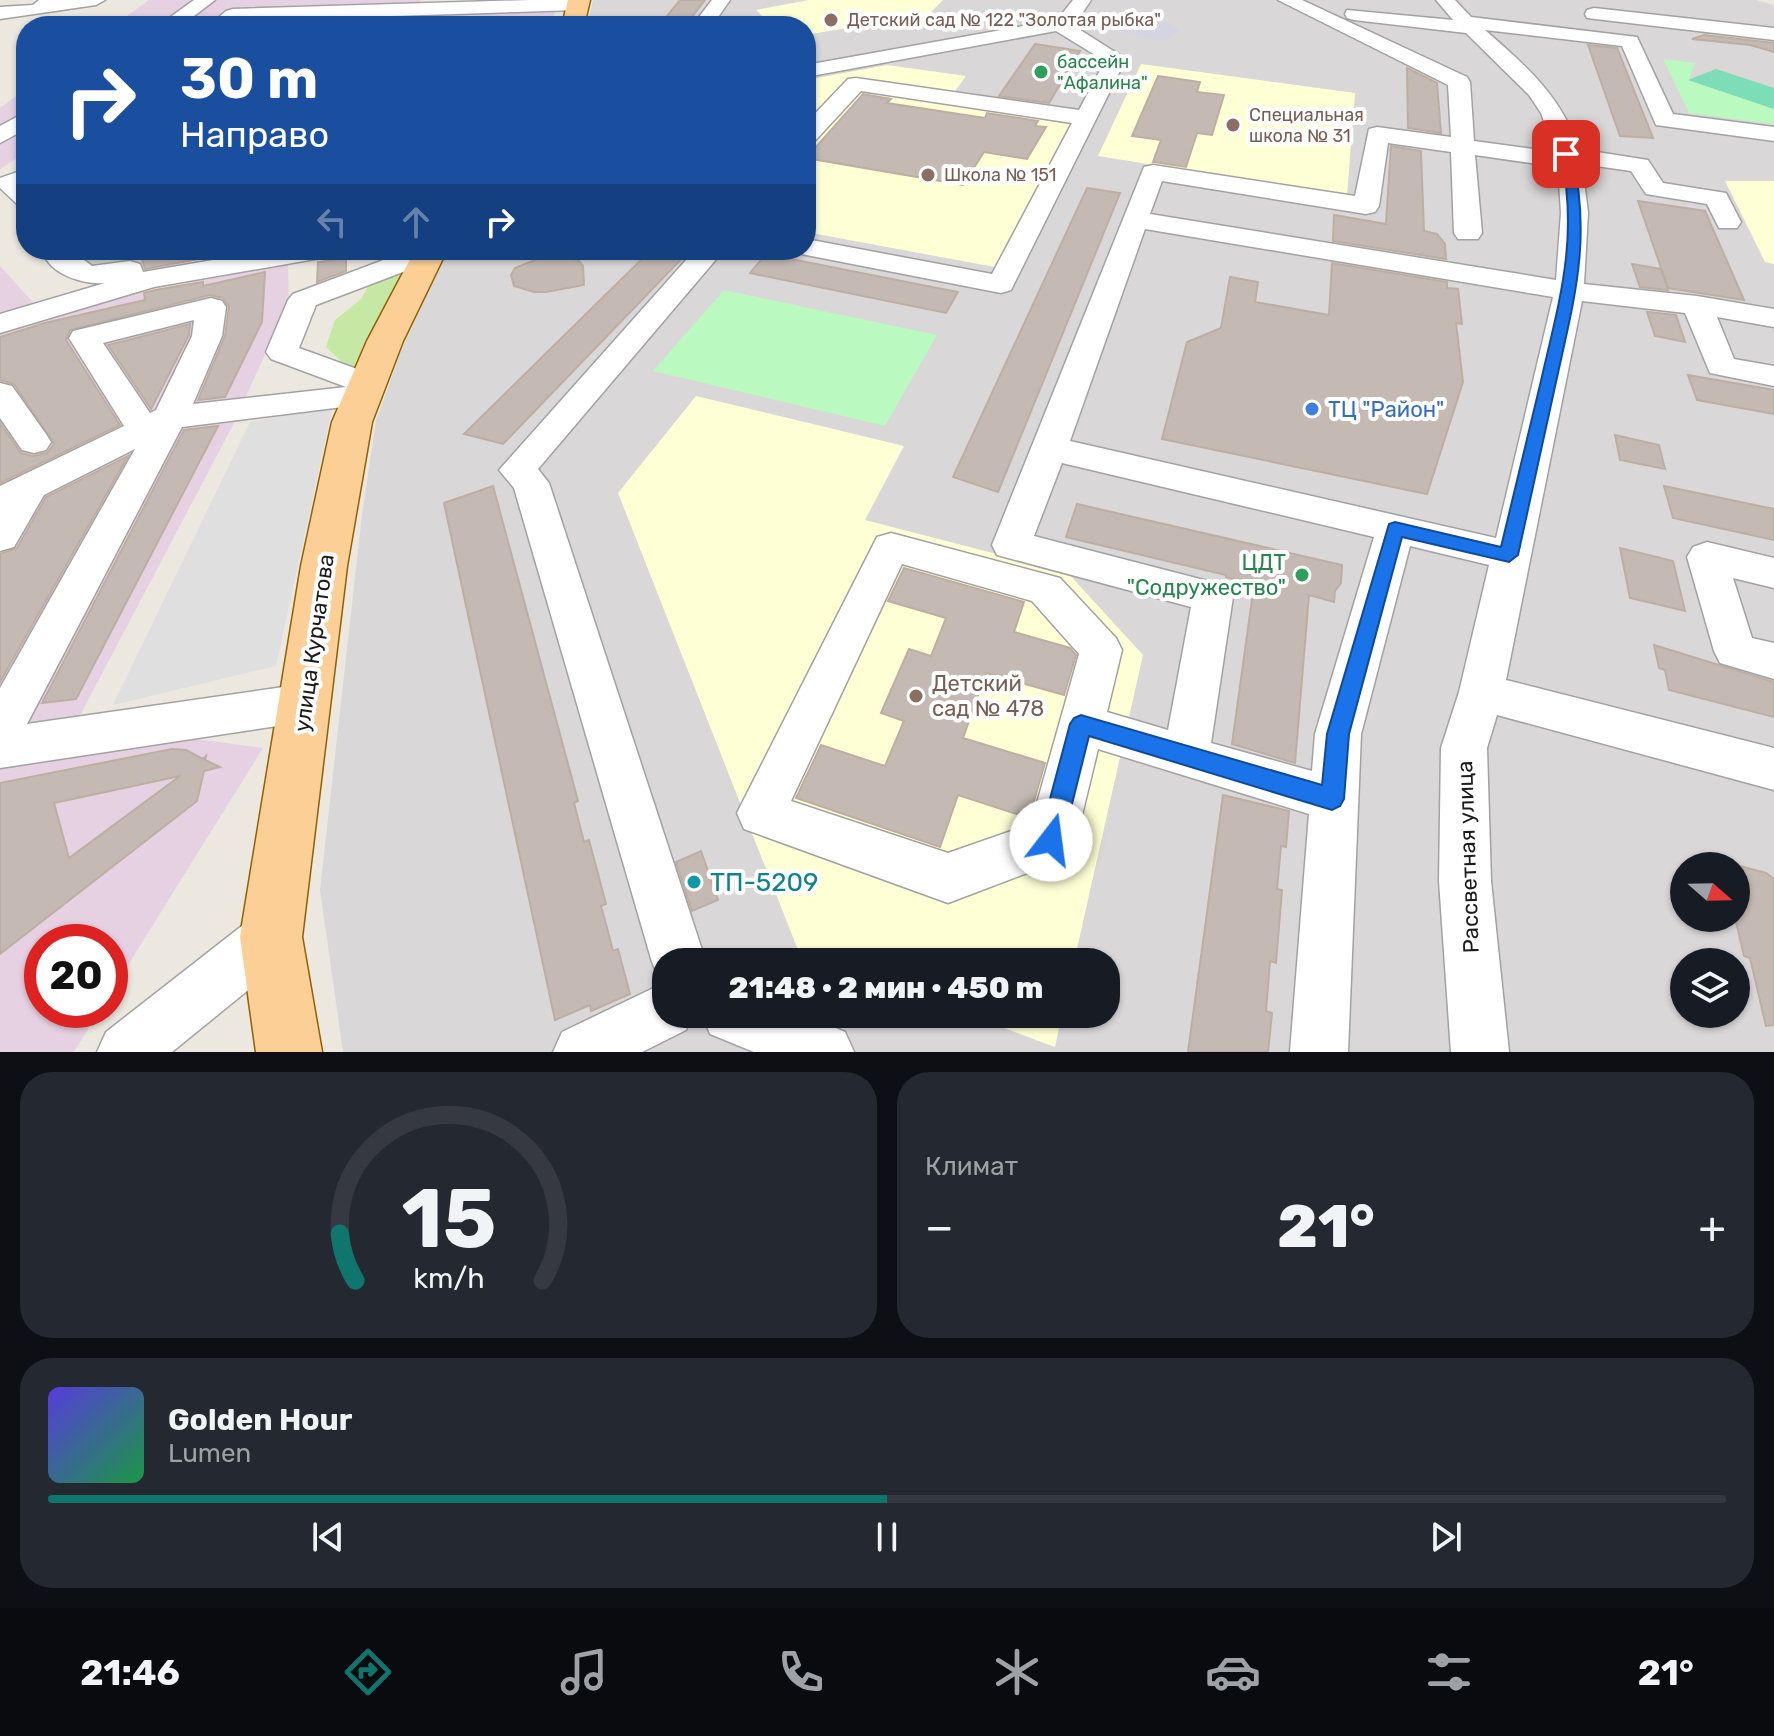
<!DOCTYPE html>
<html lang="ru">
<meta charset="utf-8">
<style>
body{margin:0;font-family:Rubik,sans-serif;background:#242831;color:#f1f3f6;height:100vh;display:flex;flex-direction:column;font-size:30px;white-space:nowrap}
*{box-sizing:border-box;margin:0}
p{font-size:26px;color:#9ea1a6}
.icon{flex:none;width:44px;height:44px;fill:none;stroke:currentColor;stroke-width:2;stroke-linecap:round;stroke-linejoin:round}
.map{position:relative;height:1052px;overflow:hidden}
.panel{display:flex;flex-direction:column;gap:20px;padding:20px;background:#0d0f14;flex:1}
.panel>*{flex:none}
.top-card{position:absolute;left:16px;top:16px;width:800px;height:244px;border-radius:32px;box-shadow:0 2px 6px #0004;background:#1a4fa0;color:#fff;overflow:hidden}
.needle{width:52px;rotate:110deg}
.buttons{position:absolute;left:1670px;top:852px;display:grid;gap:16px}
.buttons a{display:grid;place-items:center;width:80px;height:80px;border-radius:50%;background:#171b24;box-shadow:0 2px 6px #0004;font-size:40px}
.speed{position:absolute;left:24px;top:924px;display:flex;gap:16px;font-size:40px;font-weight:700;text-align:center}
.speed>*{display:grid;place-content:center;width:104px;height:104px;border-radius:50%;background:#171b24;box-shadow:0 2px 6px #0004;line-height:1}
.speed .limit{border:12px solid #d22;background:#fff;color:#111}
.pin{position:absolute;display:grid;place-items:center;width:68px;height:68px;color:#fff;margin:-34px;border-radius:16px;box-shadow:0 4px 12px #0006}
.me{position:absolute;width:88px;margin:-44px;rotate:15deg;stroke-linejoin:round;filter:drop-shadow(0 0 6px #0008)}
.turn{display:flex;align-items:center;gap:28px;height:168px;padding:0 32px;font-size:36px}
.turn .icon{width:104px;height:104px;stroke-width:2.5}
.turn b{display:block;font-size:56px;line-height:68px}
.lanes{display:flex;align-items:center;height:76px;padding:0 32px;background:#0003;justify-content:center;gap:40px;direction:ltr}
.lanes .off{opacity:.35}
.big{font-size:60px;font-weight:800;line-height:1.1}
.panel .widget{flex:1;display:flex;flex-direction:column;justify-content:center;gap:12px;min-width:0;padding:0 28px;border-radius:32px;background:#242831}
.panel .dial{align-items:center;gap:0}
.dial svg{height:208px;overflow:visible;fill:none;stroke:#363941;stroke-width:7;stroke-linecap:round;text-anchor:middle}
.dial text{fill:#f1f3f6;stroke:none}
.song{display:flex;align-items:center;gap:24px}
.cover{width:96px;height:96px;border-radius:12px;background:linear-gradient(135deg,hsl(250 70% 55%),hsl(140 70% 35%))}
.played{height:8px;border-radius:4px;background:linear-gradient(90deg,#0f766e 50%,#363941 50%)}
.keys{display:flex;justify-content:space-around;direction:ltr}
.heat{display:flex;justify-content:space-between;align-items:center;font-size:44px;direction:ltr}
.panel .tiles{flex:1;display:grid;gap:20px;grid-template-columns:1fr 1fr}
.widget:last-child{grid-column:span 2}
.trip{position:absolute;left:652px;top:948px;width:468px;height:80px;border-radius:32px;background:#171b24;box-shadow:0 2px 6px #0004;font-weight:800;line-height:80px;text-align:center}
.tabs{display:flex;height:128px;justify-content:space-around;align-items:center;background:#090b0e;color:#9ea1a6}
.tabs .icon{width:56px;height:56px}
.tabs .selected{color:#0f766e}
.tabs b{font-size:36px;color:#f1f3f6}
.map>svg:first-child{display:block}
.residential{fill:#d9d7d7;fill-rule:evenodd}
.industrial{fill:#e6d1e2}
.education{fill:#ffffd6}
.grass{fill:#c5e8a4}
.park{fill:#baf9bf}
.pitch{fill:#7cddb7}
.parking{fill:#dfdfdf}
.plaza{fill:#d4d4e2}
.building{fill:#c4bab3;stroke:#beaea2;stroke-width:2;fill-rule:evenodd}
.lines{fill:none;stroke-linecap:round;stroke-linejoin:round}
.minor-casing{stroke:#a2a2a2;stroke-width:3}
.major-casing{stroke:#916100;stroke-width:3}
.minor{fill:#fff;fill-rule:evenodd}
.major{fill:#fbcf96;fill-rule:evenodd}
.route{fill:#1a73e8;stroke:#114b97;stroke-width:2}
.education-dot{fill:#8d6e63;stroke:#fff;stroke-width:3}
.leisure-dot{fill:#2e9e5b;stroke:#fff;stroke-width:3}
.shop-dot{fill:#3f7fe0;stroke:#fff;stroke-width:3}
.culture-dot{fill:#0f9aa8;stroke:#fff;stroke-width:3}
.labels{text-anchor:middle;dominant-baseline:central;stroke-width:8;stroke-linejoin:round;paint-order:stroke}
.far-education-label{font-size:18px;fill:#785e54;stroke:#fff;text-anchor:start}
.far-leisure-label{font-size:18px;fill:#27864d;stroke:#fff;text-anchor:start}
.shop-label{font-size:22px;fill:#366cbe;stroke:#fff;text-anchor:start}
.leisure-label{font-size:22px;fill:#27864d;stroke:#fff;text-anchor:end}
.street-label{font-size:22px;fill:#1b1b1b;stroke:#fff}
.education-label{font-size:22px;fill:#785e54;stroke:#fff;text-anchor:start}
.near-culture-label{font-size:26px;fill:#0d838f;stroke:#fff;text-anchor:start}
</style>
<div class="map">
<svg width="1774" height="1052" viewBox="0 0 1774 1052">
<rect width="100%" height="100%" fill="#ece8e0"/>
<g class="residential">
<path d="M593 0H1756L1774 5V1052H343L320 890 362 515 376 421 401 351 443 259 449 250H806V26H587ZM1684 866H1736V918H1684ZM666 962H1106V1014H666ZM1684 962H1736V1014H1684Z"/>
<polygon points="42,250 246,250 93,281 71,277"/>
</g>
<g class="industrial">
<polygon points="149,0 421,0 411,11 556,9 551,26 113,26"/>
<polygon points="26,89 26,152 0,169 0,108"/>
<polygon points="288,264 289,302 232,427 76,723 263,748 110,994 110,942 42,942 42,1010 100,1010 74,1052 0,1052 0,266 41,311"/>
</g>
<g class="education">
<polygon points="809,0 943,0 929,14 806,35 806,26 773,26 756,10"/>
<polygon points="1141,64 1355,93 1347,196 1098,156"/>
<polygon points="887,65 966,76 953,94 1081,114 1000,268 806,232 806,80"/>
<polygon points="1725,181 1774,181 1774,264 1765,262"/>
<polygon points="696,396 904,446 865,520 1067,572 1143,655 1074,962 830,962 798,950 618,493"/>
<polygon points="967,1014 1062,1014 1055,1047"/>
</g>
<polygon class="grass" points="405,268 355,369 346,366 326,347 335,320 360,300 370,284"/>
<g class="park">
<polygon points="1663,59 1695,63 1689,80 1774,109 1774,124 1689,113"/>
<polygon points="724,290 937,335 885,426 653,371"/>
</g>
<polygon class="pitch" points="1716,69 1774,88 1774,109 1688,80"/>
<polygon class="parking" points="333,405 276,666 113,705 250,422"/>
<polygon class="plaza" points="1125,20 1168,23 1179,31 1168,39 1153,40 1121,31"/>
<g class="building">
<polygon points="680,0 705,0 685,26 659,26"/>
<polygon points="1704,35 1774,43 1774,52 1750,45 1692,39"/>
<polygon points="1035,44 1080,51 1049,103 999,96"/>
<polygon points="1588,45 1617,48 1653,138 1620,136"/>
<polygon points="1407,68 1437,83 1441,133 1408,128"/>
<polygon points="1158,76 1200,82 1197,92 1224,95 1212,135 1197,133 1186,167 1153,162 1161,140 1132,136"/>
<polygon points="863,94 891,99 887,103 985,118 987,113 1038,121 1035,126 1046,127 1027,159 984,152 963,185 806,158"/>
<polygon points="1391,146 1421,151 1424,231 1437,234 1445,244 1446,259 1333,241 1334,215 1386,224"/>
<polygon points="1087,188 1120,193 998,492 953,477"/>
<polygon points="1638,201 1705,211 1744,300 1668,288"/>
<polygon points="139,250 197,250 199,259 145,269"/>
<polygon points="651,250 690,250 503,444 464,434"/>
<polygon points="766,254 937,288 958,292 946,313 750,273"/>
<polygon points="547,255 578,260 583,266 584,285 546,292 534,292 514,286 511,275 515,268"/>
<polygon points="346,258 346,271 317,282 318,262"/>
<polygon points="1332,263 1447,282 1447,288 1458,289 1462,324 1456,323 1463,382 1427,494 1162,439 1187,342 1221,328 1230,277 1258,282 1255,302 1329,315"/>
<polygon points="1632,264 1661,269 1668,290 1640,287"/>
<polygon points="265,272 262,322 225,397 198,400 225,336 229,307 223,298 210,295 70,330 66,340 120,425 0,483 0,423 21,453 33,456 47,453 54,444 14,384 0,380 0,337 45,323 145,300 144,293 155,290 203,282 203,286"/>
<polygon points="1647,312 1676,315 1685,342 1655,336"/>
<polygon points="190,324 189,335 151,409 108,345"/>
<polygon points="1688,375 1774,390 1774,414 1697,400"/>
<polygon points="218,426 76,699 42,703 184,430"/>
<polygon points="1615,435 1659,445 1665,469 1620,460"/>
<polygon points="128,456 0,682 0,554 17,548 46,497"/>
<polygon points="493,486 578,801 574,803 584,842 589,840 606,904 601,906 607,928 613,951 618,949 630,994 591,1011 590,1005 555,1020 444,503"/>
<polygon points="1664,486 1774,509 1774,540 1673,518"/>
<polygon points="1077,504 1342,565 1341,583 1335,591 1334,602 1309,595 1295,763 1232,744 1254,585 1226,577 1226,575 1066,537"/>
<polygon points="1620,548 1673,561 1685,611 1630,598"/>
<polygon points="904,568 1024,602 1014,632 1070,648 1076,655 1064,695 986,673 963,738 1045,763 1029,818 958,795 940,847 796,798 821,745 885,766 904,721 881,713 909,649 931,656 946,618 888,601"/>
<polygon points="1654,645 1774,682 1774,717 1669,690 1665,670 1659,668"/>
<path d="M172 749 186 750 203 759 206 756 205 760 220 767 204 771 197 801 0 954V783ZM180 776 69 858 54 803Z"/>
<polygon points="1223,795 1289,811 1286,847 1281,846 1277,889 1282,890 1276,963 1270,961 1266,1011 1272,1013 1268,1052 1188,1052"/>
<polygon points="701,851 718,900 692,911 676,862"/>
<polygon points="1736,865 1766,873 1774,879 1774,1025 1766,1026 1750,958 1744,956 1736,922"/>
</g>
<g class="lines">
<g class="minor-casing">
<g id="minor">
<polygon points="39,0 105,0 96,5 0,19 0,7 33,5"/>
<polygon points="194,0 215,0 181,26 158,26"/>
<polygon points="529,0 584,0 587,4 578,10 238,21 231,26 209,26 226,11 233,9"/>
<polygon points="712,0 730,0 712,26 692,26"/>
<polygon points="1073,0 1091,0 1074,26 1126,59 1011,290 1001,293 796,253 794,250 806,250 806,239 992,274 1072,123 861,91 814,142 806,144 806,123 848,79 856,78 1079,110 1105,61 1056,31 806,77 806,65 1057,20"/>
<path d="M1278 0H1302L1467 77 1470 82 1474 141 1555 152 1541 113 1529 95 1466 33 1354 20 1347 18 1345 14 1347 10 1453 20 1436 0H1455L1471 17 1637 37 1673 114 1774 127V141L1656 125 1622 46 1485 30C1524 64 1563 97 1578 149L1648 160 1663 183 1726 193 1741 222 1737 228H1719L1707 204 1646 194 1631 171 1582 164 1588 213 1584 284 1697 296 1774 309V327L1717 317 1734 359 1774 366V386L1710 373 1685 313 1582 301 1506 680 1774 748V790L1497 715 1487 748 1491 881 1509 1052H1451L1439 881 1441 748 1459 692 1489 565 1410 546 1361 734 1348 1052H1290L1309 814 1098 749 1076 840 1069 857 948 903 744 829 737 813 872 547 877 537 891 533 1060 578 1116 638 1122 650 1107 712 1168 730 1191 607 997 555 992 545 1144 167 1153 165 1355 196 1369 129 1377 127 1451 137 1448 85ZM1388 143 1451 152 1454 233 1458 239H1478L1482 233 1475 155 1558 167 1561 213 1556 280 1150 214 1162 181 1366 214 1375 212 1379 206ZM1145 229 1553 297 1496 538 1070 441ZM1062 463 1374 537 1315 734 1312 771 1211 743 1233 597 1227 586 1034 536ZM902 564 1032 601 1079 654 1031 824 948 853 791 801Z"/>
<polygon points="1594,8 1774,28 1774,40 1587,18 1585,14 1587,10"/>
<polygon points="26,112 26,129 0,143 0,126"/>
<polygon points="26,169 26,207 17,204 0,188 0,178"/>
<path d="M43 250H71L92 266 130 261 140 264 143 272 271 250H335L331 256 321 258 154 287 0 333V314L105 283C84 285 47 274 43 250Z"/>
<path d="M410 250 444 252 440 258 316 305 299 348 379 377 383 384 377 392 380 396 375 403 182 427 27 724 304 684 320 690 326 703 320 716 304 722 0 768V688L135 449 44 495 14 547 0 551V486L124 426 69 338 73 331 211 298 222 301 226 307 222 336 193 404 346 387 271 359 266 352 288 300 293 294ZM194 320 192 336 156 410 150 413 103 343Z"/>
<polygon points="695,250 724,250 538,469 549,483 706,962 666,962 666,1014 692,1014 686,1030 642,1052 553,1052 562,1032 664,983 660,981 652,962 514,488 499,470"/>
<polygon points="0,383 12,386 46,434 51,442 46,450 34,453 22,450 0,418"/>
<polygon points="1707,542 1774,558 1774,588 1733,578 1752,638 1774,643 1774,679 1720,663 1714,651 1687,557 1693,547"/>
<polygon points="271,910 290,918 298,937 290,956 172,1052 97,1052 106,1032 252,918"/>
<polygon points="702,1014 802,1014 845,1032 854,1052 754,1052 710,1034"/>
</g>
</g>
<g class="major-casing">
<g id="major">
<polygon points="568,0 590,0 584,26 562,26"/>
<polygon points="415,250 447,250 403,341 372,422 347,566 302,937 322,1052 256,1052 240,937 301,566 332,422 367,341"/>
</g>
</g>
<use href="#minor" class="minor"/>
<use href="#major" class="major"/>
</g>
<path class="route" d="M1566 151 1572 154C1592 240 1574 299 1556 382 1543 440 1531 498 1518 555L1509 562 1402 537 1349 734 1344 799 1340 806 1332 810 1089 736 1063 840 1059 848 1051 852 1042 848 1039 840 1070 724 1074 718 1081 715 1322 785 1327 734 1389 524 1395 522 1501 547C1514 493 1527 439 1540 385 1559 301 1579 241 1561 154Z"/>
<g class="education-dot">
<circle cx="831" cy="20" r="8"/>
<circle cx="1233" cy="125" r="8"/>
<circle cx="928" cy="175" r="8"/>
<circle cx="916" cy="696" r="8"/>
</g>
<g class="leisure-dot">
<circle cx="1041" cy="72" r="8"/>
<circle cx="1302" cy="575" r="8"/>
</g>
<circle class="shop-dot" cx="1312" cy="409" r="8"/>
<circle class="culture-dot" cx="694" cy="882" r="8"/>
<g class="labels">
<g class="far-education-label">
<text x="847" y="20">Детский сад № 122 "Золотая рыбка"</text>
<text x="1249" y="115">Специальная<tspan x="1249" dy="21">школа № 31</tspan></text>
<text x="944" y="175">Школа № 151</text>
</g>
<g class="far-leisure-label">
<text x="1057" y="62">бассейн<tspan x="1057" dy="21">"Афалина"</tspan></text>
</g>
<g class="shop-label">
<text x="1328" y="409">ТЦ "Район"</text>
</g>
<g class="leisure-label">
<text x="1286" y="562">ЦДТ<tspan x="1286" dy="25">"Содружество"</tspan></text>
</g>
<g class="street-label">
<text transform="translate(314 643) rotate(-82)">улица Курчатова</text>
<text transform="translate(1468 857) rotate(-92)">Рассветная улица</text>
</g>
<g class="education-label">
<text x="932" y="683">Детский<tspan x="932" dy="25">сад № 478</tspan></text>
</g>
<g class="near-culture-label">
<text x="710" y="882">ТП-5209</text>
</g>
</g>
</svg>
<div class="buttons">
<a><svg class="needle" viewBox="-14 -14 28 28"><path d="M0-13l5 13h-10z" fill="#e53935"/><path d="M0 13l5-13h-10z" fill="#9ea1a6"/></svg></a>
<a><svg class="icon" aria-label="layers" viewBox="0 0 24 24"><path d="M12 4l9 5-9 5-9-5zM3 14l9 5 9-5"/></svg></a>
</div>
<div class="speed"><div class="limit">20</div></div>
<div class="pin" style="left:1566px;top:154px;background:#d93025"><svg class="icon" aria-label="arrive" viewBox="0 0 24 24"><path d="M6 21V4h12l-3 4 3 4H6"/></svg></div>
<svg class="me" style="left:1051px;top:840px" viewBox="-20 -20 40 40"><circle r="19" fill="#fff"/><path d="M0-13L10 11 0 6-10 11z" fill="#1a73e8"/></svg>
<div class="trip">21:48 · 2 мин · 450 m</div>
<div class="top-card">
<div class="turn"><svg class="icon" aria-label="right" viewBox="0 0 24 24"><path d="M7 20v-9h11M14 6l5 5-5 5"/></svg><div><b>30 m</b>Направо</div></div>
<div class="lanes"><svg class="icon off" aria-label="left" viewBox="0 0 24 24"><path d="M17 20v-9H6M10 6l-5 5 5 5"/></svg><svg class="icon off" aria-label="ahead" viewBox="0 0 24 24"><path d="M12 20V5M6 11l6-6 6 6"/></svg><svg class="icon" aria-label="right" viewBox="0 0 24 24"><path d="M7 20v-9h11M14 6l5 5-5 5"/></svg></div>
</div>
</div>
<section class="panel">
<div class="tiles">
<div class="widget dial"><svg viewBox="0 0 100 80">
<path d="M14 69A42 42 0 1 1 86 69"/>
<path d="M14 69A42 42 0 0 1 8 51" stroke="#0f766e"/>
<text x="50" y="56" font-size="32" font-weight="700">15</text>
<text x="50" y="72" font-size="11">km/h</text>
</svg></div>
<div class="widget"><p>Климат</p>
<div class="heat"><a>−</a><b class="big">21°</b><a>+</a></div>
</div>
<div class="widget">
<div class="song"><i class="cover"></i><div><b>Golden Hour</b><p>Lumen</p></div></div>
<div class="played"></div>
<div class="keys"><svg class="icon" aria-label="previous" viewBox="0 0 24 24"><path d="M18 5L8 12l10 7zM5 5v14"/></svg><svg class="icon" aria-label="pause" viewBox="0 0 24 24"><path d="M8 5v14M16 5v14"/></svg><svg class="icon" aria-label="next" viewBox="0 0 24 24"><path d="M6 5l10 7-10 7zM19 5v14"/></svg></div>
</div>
</div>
</section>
<nav class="tabs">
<b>21:46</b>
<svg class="icon selected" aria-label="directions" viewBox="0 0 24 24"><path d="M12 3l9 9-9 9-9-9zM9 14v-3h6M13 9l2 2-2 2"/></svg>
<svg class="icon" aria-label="music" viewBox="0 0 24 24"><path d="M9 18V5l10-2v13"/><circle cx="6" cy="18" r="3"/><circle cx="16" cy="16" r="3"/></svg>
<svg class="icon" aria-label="phone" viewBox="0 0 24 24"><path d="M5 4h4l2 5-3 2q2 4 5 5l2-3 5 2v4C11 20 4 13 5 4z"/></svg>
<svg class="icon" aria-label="climate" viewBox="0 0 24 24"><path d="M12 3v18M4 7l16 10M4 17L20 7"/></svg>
<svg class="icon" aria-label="car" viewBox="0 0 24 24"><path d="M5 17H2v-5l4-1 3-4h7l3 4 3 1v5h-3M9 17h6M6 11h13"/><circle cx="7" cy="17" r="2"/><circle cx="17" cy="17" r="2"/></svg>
<svg class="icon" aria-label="filters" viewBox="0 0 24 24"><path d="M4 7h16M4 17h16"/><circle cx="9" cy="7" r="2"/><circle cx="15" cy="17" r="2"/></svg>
<b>21°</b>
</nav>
